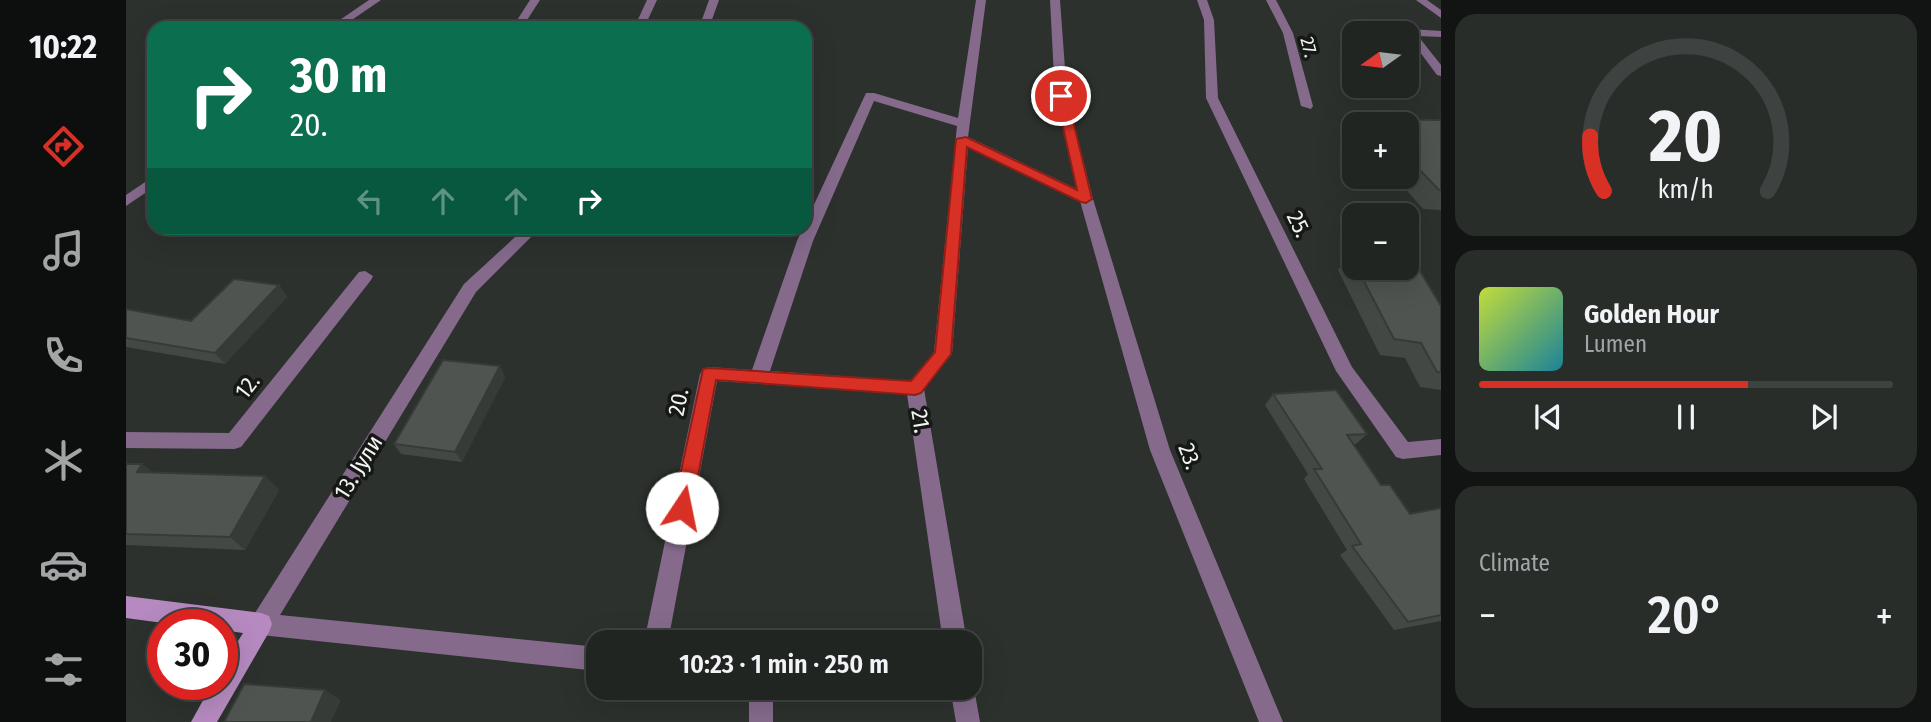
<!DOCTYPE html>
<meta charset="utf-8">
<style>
body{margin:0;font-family:"Fira Sans Condensed",sans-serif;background:#292d2a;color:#f1f3f6;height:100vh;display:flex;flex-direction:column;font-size:26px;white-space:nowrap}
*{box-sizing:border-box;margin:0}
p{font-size:23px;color:#a2a5a5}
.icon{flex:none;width:38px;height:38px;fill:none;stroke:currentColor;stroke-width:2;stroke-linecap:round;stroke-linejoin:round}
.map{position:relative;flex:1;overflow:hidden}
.sheet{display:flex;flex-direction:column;gap:14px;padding:14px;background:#121413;width:490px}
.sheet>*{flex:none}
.hud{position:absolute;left:21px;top:21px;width:665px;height:214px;border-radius:21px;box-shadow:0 7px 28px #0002,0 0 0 2px #3e4240;background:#0b6e4f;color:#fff;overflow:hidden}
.needle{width:46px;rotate:256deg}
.tools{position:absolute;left:1216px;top:21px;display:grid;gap:14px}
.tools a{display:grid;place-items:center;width:77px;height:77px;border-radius:14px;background:#212522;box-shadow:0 7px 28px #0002,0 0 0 2px #3e4240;font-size:35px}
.speed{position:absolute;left:21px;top:609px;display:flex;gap:14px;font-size:35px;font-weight:700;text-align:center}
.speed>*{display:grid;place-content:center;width:91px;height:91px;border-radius:50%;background:#212522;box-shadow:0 7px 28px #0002,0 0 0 2px #3e4240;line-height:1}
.speed .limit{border:10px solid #d22;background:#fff;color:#111}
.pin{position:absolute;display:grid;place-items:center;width:60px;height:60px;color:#fff;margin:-30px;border:4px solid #fff;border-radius:50%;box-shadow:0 2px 7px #0007}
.me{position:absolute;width:77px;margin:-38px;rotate:11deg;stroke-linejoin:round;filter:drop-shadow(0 0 5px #0008)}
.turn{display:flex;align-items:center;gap:24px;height:147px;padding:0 28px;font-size:32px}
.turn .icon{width:91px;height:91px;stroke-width:2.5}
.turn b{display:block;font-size:49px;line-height:60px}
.lanes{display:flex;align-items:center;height:66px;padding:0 28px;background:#0003;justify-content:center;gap:35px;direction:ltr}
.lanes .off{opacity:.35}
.big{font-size:52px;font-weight:600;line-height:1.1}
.sheet .tile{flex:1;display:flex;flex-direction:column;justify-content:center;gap:10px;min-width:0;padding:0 24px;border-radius:21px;background:#292d2a}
.sheet .dial{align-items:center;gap:0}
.dial svg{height:182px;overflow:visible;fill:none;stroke:#3e4240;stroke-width:7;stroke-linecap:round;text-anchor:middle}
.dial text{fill:#f1f3f6;stroke:none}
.song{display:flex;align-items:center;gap:21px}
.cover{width:84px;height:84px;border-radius:10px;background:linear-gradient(135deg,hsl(70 70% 55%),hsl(190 70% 35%))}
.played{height:7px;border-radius:4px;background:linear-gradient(90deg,#d93025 65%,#3e4240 65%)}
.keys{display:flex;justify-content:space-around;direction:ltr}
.heat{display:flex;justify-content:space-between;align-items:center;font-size:38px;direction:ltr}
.trip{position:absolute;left:460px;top:630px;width:396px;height:70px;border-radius:21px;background:#212522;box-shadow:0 7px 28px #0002,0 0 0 2px #3e4240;font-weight:600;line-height:70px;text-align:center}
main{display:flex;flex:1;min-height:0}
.menu{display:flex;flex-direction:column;width:126px;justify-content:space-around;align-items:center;background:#0d0f0e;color:#a2a5a5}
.menu .icon{width:49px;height:49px}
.menu .selected{color:#d93025}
.menu b{font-size:32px;color:#f1f3f6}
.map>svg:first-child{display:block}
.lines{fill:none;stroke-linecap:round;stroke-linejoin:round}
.street{fill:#856a8c;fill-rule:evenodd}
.secondary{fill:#b68ac0;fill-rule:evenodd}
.wall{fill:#444845}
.shaded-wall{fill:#373b38}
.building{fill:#4f5450;stroke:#373b38;stroke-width:2}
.route{fill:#d93025;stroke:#8d1f18;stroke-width:2}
.labels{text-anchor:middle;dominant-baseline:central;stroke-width:7;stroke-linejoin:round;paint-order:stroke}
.far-street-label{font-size:19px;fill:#f2f5f3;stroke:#161816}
.street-label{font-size:23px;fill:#f2f5f3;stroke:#161816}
</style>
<main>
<nav class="menu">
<b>10:22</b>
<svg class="icon selected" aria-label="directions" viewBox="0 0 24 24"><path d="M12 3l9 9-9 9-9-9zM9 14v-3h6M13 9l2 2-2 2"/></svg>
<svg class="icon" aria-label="music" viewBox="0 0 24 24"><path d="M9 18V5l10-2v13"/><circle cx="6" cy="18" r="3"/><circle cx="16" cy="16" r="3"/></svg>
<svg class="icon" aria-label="phone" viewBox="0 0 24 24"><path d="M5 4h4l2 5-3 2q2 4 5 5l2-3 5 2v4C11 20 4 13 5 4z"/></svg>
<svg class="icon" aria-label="climate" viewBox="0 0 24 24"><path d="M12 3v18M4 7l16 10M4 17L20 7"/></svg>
<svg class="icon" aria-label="car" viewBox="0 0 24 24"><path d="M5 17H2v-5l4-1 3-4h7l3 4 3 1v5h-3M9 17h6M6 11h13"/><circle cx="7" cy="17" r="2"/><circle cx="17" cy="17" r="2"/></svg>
<svg class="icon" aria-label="filters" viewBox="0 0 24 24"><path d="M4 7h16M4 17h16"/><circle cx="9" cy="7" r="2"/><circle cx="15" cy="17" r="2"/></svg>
</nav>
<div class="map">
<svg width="1315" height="722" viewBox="0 0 1315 722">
<rect width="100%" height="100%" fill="#2c312d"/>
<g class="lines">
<g class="street">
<polygon points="243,0 255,0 214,28 202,28"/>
<polygon points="404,0 414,0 396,28 386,28"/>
<polygon points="521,0 531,0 518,28 508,28"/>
<polygon points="583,0 593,0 583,28 573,28"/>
<path d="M850 0H860L842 137 951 189 929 96 924 0H934L941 96 967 199 1044 450 1157 722H1133L1024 450 954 201 842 147 826 354 798 389 841 642H817L781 394 591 381 542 642H518L574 374 577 369 583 367 626 370 671 241 740 93H748L832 118ZM748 101 831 126 808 352 785 381 644 371 687 241Z"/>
<polygon points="1071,0 1081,0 1088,20 1092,98 1226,367 1282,442 1315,439 1315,455 1277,459 1270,457 1210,371 1080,98 1078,20"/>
<polygon points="1140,0 1150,0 1167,33 1187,106 1185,109 1175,106 1157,33"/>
<polygon points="1290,0 1301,0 1315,10 1315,18"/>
<polygon points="1284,29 1315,31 1315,37 1292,36 1315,65 1315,76 1311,75 1279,32"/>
<polygon points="28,176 28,187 0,206 0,195"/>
<polygon points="399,228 414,228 350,292 154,615 472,647 472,671 135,635 127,632 124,624 127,616 338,284"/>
<polygon points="239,271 247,276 245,280 115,447 108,449 0,448 0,432 103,433 233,272"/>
<polygon points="844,679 848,688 854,722 830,722 824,688 844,688"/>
<rect x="623" y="688" width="24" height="34"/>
</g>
<polygon class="secondary" points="0,596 135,613 143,616 146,624 143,632 91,722 65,722 86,684 96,684 96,667 117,633 96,630 96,625 52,625 0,618"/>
</g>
<g class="wall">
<polygon points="1245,119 1315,120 1315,210 1297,209 1276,185 1260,184 1253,177 1281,177 1281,124 1241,124"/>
<polygon points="1224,254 1228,255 1228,268 1281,268 1315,306 1315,390 1294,387 1279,358 1254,355 1212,270"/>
<polygon points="153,285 161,297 99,364 0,347 0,309 65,321"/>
<polygon points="374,366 379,377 336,462 275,454 268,444"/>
<polygon points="1147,394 1241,434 1230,444 1227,444 1255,485 1284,514 1315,508 1315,621 1268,630 1214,555 1221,550 1178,479 1182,474 1139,405"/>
<polygon points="0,464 16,464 26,472 139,476 153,490 119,550 0,545"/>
</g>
<g class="shaded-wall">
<polygon points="153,285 161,297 99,364 89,353"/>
<polygon points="374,366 379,377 336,462 329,452"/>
<polygon points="16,464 33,478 11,472"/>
<polygon points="139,476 153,490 119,550 104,537"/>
<polygon points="199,690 215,700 205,722 185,722"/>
</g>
<g class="building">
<polygon points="1245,119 1315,120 1315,190 1313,190 1290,166 1281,165 1281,124 1250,124"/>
<polygon points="1224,254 1228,255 1228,263"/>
<polygon points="1281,260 1288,261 1315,306 1315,372 1311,372 1295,343 1268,339 1231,268 1281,268"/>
<polygon points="108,279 153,285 89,353 0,338 0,309 65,321"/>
<polygon points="317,360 374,366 329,452 268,444"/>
<polygon points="1210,390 1241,434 1221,435 1255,485 1264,485 1284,514 1315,508 1315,615 1282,622 1226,546 1235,544 1188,469 1196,469 1147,394"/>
<polygon points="0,464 16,464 11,472 139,476 104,537 0,534"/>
<polygon points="118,684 199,690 185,722 98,722"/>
</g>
<polygon class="route" points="935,93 941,96 966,199 960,203 955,202 841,147 825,354 795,393 789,395 590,380 566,508 563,514 556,516 550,514 547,508 577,369 583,368 785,381 809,352 830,139 840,137 951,190 930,96"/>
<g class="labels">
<g class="far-street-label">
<text transform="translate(1183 47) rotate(75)">27.</text>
</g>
<g class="street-label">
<text transform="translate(1173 224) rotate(64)">25.</text>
<text transform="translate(121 386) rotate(-52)">12.</text>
<text transform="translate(552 402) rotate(-79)">20.</text>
<text transform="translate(795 421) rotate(81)">21.</text>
<text transform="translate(1064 456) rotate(69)">23.</text>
<text transform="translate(232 467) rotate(-58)">13. Јули</text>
</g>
</g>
</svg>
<div class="tools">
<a><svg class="needle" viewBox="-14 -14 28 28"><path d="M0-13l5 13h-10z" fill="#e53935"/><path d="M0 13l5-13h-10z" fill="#a2a5a5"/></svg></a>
<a>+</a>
<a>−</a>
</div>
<div class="speed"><div class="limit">30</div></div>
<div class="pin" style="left:935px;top:96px;background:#d93025"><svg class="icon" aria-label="arrive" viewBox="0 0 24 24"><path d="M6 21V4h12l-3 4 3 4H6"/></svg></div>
<svg class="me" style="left:556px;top:508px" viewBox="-20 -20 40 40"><circle r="19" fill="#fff"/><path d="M0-13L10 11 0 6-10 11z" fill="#d93025"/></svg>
<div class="trip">10:23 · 1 min · 250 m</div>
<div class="hud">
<div class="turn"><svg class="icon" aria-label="right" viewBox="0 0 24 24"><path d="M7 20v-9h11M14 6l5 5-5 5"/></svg><div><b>30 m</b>20.</div></div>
<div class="lanes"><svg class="icon off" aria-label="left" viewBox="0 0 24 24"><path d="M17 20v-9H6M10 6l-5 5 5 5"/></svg><svg class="icon off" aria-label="ahead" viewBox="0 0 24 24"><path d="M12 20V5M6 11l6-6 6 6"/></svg><svg class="icon off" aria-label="ahead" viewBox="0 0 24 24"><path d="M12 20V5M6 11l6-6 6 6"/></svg><svg class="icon" aria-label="right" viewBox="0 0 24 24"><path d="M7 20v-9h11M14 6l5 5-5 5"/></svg></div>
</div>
</div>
<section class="sheet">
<div class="tile dial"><svg viewBox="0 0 100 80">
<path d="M14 69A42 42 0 1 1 86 69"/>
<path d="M14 69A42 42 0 0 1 8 45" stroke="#d93025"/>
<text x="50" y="56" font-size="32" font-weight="700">20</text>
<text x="50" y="72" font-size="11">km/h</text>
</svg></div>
<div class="tile">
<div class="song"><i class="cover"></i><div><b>Golden Hour</b><p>Lumen</p></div></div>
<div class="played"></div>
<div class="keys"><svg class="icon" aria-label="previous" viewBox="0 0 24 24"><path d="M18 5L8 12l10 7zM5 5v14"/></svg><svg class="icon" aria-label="pause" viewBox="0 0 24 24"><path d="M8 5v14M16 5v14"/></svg><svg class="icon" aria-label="next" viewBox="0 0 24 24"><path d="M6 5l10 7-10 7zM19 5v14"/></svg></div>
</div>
<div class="tile"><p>Climate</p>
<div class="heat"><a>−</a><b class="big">20°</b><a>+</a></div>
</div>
</section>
</main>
